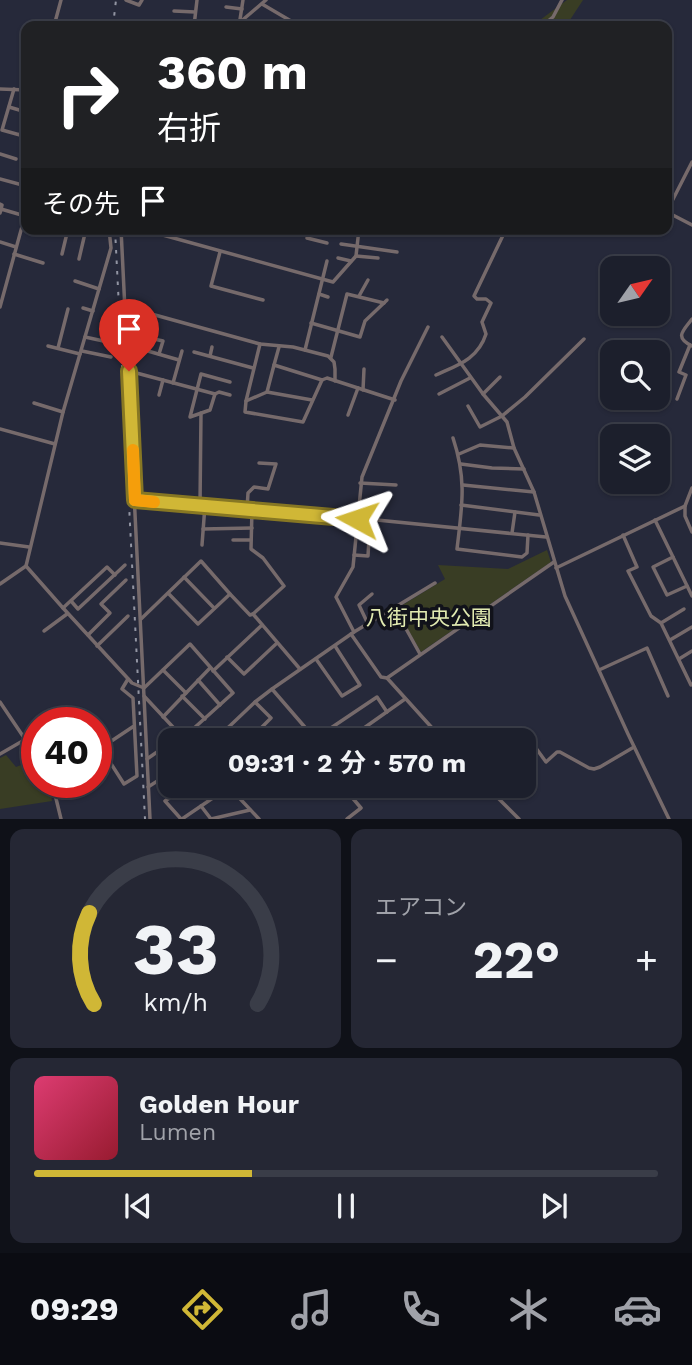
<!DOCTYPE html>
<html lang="ja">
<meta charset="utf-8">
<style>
body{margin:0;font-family:"Work Sans","Noto Sans JP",sans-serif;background:#252734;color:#f1f3f6;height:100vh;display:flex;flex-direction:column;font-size:26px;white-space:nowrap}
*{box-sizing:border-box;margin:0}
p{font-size:23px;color:#a0a2a9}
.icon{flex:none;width:38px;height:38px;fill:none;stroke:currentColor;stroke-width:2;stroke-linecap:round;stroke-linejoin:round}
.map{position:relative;height:819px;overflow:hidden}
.panel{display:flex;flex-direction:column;gap:10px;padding:10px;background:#0f1118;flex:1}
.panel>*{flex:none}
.banner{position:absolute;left:21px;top:21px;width:651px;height:214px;border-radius:14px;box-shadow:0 2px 5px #0004,0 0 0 2px #3a3d48;background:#202124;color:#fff;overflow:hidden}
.needle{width:46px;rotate:56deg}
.tools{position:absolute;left:600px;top:256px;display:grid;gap:14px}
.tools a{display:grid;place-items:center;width:70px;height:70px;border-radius:14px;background:#1c1f2c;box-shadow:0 2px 5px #0004,0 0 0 2px #3a3d48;font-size:35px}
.speed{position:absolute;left:21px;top:707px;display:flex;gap:14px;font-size:35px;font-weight:700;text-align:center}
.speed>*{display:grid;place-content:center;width:91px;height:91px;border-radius:50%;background:#1c1f2c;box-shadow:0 2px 5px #0004,0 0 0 2px #3a3d48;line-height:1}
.speed .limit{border:10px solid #d22;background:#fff;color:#111}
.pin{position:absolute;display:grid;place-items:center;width:60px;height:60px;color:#fff;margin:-72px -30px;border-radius:50% 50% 50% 0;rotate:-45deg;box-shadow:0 0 7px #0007}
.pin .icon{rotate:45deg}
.me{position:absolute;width:77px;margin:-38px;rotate:275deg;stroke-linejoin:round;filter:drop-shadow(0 0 5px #0008)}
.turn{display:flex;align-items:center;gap:24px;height:147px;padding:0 21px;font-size:32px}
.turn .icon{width:91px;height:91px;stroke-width:2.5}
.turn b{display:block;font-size:49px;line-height:60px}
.then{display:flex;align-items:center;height:66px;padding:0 21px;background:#0003;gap:14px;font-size:26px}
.big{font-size:52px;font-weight:700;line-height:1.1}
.panel .card{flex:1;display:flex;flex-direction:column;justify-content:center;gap:10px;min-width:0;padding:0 24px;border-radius:14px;background:#252734}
.panel .dial{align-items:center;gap:0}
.dial svg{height:182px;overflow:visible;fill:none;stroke:#3a3d48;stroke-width:7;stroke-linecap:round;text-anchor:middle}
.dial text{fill:#f1f3f6;stroke:none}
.song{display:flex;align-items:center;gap:21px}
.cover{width:84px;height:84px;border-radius:10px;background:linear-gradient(135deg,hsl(340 70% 55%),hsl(350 70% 35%))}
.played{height:7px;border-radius:4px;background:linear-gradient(90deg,#d0b736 35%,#3a3d48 35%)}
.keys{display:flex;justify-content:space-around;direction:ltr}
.heat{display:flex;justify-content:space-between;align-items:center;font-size:38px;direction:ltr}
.panel .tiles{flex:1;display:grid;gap:10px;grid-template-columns:1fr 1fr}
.card:last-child{grid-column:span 2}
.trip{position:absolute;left:158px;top:728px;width:378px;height:70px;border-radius:14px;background:#1c1f2c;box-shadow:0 2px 5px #0004,0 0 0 2px #3a3d48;font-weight:700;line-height:70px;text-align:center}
.dock{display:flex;height:112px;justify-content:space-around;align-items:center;background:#0b0c12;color:#a0a2a9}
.dock .icon{width:49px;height:49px}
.dock .selected{color:#d0b736}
.dock b{font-size:32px;color:#f1f3f6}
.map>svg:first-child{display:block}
.green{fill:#393d24}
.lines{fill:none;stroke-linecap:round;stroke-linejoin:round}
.minor{stroke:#766a6b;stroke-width:3.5}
.rail{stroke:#9295a3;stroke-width:2;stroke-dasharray:3.5 7;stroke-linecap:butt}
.route-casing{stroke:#877723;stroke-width:18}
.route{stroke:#d0b736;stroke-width:12}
.slow{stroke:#f59e0b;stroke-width:12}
.labels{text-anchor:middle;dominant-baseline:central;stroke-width:7;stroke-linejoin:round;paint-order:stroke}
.park-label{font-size:21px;fill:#e2ebb1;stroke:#11121a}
</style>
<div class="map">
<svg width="692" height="819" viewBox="0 0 692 819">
<rect width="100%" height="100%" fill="#26293a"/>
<g class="green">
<polygon points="567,0 583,0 566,26 532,26"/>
<polygon points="547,550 551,562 421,652 396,609 445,579 438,565 508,569"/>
<polygon points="6,755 16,767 36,759 37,782 49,782 52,801 0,809 0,758"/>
</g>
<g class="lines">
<g class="minor">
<polyline points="126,0 139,5 142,0"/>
<polyline points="262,4 291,21 290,26"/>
<polyline points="226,7 242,9"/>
<polyline points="174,11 195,12"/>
<polyline points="54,26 61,0"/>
<polyline points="84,26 84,25"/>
<polyline points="128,26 128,23 134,26"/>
<polyline points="194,26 197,0"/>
<polyline points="204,26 239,23 266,0"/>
<polyline points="239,26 243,0"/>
<polyline points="542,26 553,17 562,0"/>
<polyline points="0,89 26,90"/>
<polyline points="14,89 2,130 20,135 26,114"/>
<polyline points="9,107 26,112"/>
<polyline points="0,154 16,159"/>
<polyline points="0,179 26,186"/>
<polyline points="0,204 2,205 1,209"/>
<polyline points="667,211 692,162"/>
<polyline points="667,212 692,225"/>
<polyline points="0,213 1,209 25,216"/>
<polyline points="109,229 111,248 63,412 26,566 63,608 132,683 144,688 190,644 233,693 183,738"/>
<polyline points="121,229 150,819"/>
<polyline points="141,229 333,282 356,256 359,229"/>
<polyline points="310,229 307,238 327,243"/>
<polyline points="331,229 336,231"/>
<polyline points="0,242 16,247"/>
<polyline points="341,244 397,252"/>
<polyline points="220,252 211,286 263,300"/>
<polyline points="14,254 43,263"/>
<polyline points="62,254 68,229"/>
<polyline points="356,256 378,258"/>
<polyline points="338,258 351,261"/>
<polyline points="79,259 86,229"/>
<polyline points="75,281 99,289"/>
<polyline points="319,294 328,297"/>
<polyline points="359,296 368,280"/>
<polyline points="0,307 26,212"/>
<polyline points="126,307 260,344 293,347 328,356 334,362 335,369 335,381"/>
<polyline points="83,308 93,311"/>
<path d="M692 319C683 331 674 337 692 346"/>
<polyline points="311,323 360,337 365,321 387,300"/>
<polyline points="85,337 108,342"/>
<polyline points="145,337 163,341 159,354"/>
<polyline points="442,337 483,394 507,422 514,448 534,492 565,596 628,734 669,819"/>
<polyline points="260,344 246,401 245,412 303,422 322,380"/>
<polyline points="127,345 179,360"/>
<polyline points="48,346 80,354"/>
<polyline points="58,348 68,309"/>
<polyline points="305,350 327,261"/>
<polyline points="82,351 111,357"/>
<polyline points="194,352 253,368"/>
<polyline points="210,356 212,347"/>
<polyline points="331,357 347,294 384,303"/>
<polyline points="274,365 279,347"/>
<polyline points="129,371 215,394 219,392 230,395"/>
<path d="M436 375C458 365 478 359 486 334L482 322 491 303 486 299H477L474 296 506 229"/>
<polyline points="173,383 182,351"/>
<polyline points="363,390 364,369"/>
<polyline points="267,392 312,400"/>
<polyline points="215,394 210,410 190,417 201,374 230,382"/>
<polyline points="439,394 470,378"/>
<polyline points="483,394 500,377"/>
<polyline points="159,395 163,380"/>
<polyline points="677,399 686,375 679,372 690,345"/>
<polyline points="246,401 267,392 274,365 322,380 327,378 395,400"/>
<polyline points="34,403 63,412"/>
<polyline points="468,406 480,427 502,416 525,397 584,339"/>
<polyline points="348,415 358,388"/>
<polyline points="0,429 55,444"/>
<path d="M453 438C467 480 462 506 457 549L522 557 527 553 528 535"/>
<polyline points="459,454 480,445 514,448"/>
<polyline points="461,464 492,468 524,469"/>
<polyline points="360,483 396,485"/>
<polyline points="463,485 534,492"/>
<polyline points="135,500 357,518 546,537"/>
<polyline points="200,505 201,413"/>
<polyline points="461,505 539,515"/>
<polyline points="685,506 685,516 692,532"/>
<polyline points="247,509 248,493 254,487 268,489 276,464 259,463"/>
<polyline points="252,509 251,549 263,558 284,586 253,614 300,669"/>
<polyline points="655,520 692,596"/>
<polyline points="203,529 252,528"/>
<polyline points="512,533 515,512"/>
<polyline points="623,535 637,567 628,571 651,616 661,623 691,685 692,684"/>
<polyline points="233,540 251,540"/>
<polyline points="0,543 29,547"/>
<polyline points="202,545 205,505"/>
<polyline points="354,555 368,556 370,520"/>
<polyline points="673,557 653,567 667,595 687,586"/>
<polyline points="556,568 685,506 692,488"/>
<polyline points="184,577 214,608"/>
<polyline points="0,584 26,566"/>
<polyline points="230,594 250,615 253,614"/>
<polyline points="71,601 78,609 125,565"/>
<polyline points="394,607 420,654"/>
<polyline points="63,608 107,567 115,575"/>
<polyline points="141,619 201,561 230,594 198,624 168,593"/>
<polyline points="661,623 684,609"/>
<polyline points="368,624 359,605 372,594"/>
<polyline points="44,631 67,614"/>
<polyline points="354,632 336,597 353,567 362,477 401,381 428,327"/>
<polyline points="351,634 381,677 387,678 443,740"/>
<polyline points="88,635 110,613 101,604 126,580"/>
<polyline points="670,640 692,627"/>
<polyline points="97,646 128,616"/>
<polyline points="227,657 244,674 277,643"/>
<polyline points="316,659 342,696 360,685 335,646"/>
<polyline points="679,659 692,651"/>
<polyline points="163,670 186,693"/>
<polyline points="599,670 647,648 668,696"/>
<polyline points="213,671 262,625"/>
<polyline points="387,678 554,562"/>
<polyline points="128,679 122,689 133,698 137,776 124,784 101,748 134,726"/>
<polyline points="198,680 220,705"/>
<polyline points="272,689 316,740"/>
<polyline points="144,696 185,740"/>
<polyline points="182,696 205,719"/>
<polyline points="0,702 37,757"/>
<polyline points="163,717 210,668"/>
<polyline points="259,730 268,740"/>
<polyline points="525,733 546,762 557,752 560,752 589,768 594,769 600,767 634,747"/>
<polyline points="253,736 271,718 255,702"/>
<polyline points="174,740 181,735"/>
<polyline points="215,740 255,702 272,689 354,632 435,583"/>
<polyline points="313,740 377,697 387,712"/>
<polyline points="347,740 405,699"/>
<polyline points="0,754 26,739"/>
<polyline points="147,759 170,743"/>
<polyline points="52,782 61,819"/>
<polyline points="486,786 519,819"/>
<polyline points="148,787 170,773"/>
<polyline points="229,787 259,819"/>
<polyline points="344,788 361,808 347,819"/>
<polyline points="364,790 370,786"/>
<polyline points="236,795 249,786"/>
<polyline points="201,806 211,819 250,810"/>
<polyline points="181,819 165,801 187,786"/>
<polyline points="182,819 229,787"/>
</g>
<g class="rail">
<polyline points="113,26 116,0"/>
<polyline points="115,229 145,819"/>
</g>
</g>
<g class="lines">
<g class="route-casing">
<polyline id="route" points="129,371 135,500 357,519"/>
</g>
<use href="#route" class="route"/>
<polyline class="slow" points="133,450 135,500 154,502"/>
</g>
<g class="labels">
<g class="park-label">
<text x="429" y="617">八街中央公園</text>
</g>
</g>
</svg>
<div class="tools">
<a><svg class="needle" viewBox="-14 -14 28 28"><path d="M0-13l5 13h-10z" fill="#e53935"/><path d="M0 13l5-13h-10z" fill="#a0a2a9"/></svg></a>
<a><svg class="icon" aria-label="search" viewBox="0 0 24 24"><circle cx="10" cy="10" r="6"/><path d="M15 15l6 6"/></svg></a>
<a><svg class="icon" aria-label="layers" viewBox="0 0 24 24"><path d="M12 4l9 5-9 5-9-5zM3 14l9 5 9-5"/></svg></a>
</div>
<div class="speed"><div class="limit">40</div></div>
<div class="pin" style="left:129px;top:371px;background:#d93025"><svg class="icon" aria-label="arrive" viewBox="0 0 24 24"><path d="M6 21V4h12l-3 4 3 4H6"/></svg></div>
<svg class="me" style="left:357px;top:519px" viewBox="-20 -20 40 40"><path d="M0-17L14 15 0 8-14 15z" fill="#d0b736" stroke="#fff" stroke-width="4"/></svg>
<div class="trip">09:31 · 2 分 · 570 m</div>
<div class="banner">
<div class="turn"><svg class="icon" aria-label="right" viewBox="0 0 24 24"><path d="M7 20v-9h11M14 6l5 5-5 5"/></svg><div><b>360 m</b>右折</div></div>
<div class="then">その先<svg class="icon" aria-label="arrive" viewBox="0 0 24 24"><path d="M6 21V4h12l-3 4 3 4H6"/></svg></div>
</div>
</div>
<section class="panel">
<div class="tiles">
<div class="card dial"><svg viewBox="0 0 100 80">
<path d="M14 69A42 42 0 1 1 86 69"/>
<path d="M14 69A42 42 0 0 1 12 29" stroke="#d0b736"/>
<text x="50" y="56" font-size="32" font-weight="700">33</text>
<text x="50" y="72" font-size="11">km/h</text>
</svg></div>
<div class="card"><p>エアコン</p>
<div class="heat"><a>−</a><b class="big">22°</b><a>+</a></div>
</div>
<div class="card">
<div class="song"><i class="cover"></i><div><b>Golden Hour</b><p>Lumen</p></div></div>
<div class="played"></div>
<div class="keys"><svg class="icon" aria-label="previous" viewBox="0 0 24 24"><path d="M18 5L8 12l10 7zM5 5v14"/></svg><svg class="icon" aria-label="pause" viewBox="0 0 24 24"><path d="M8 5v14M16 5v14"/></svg><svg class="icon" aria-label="next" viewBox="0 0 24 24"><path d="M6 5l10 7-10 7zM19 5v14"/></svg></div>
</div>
</div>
</section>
<nav class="dock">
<b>09:29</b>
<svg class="icon selected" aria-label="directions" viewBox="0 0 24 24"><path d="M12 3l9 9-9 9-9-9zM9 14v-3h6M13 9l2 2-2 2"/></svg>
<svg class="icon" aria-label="music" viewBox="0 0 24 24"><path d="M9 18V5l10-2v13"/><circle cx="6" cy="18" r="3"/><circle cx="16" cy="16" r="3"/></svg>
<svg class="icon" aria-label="phone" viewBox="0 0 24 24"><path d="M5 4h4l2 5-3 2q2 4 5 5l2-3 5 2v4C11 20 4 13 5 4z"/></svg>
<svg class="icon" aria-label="climate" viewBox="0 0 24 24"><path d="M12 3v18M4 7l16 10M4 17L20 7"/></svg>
<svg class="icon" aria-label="car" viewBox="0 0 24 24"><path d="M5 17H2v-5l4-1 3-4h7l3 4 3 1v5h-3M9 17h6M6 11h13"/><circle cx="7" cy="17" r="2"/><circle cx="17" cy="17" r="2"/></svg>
</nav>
